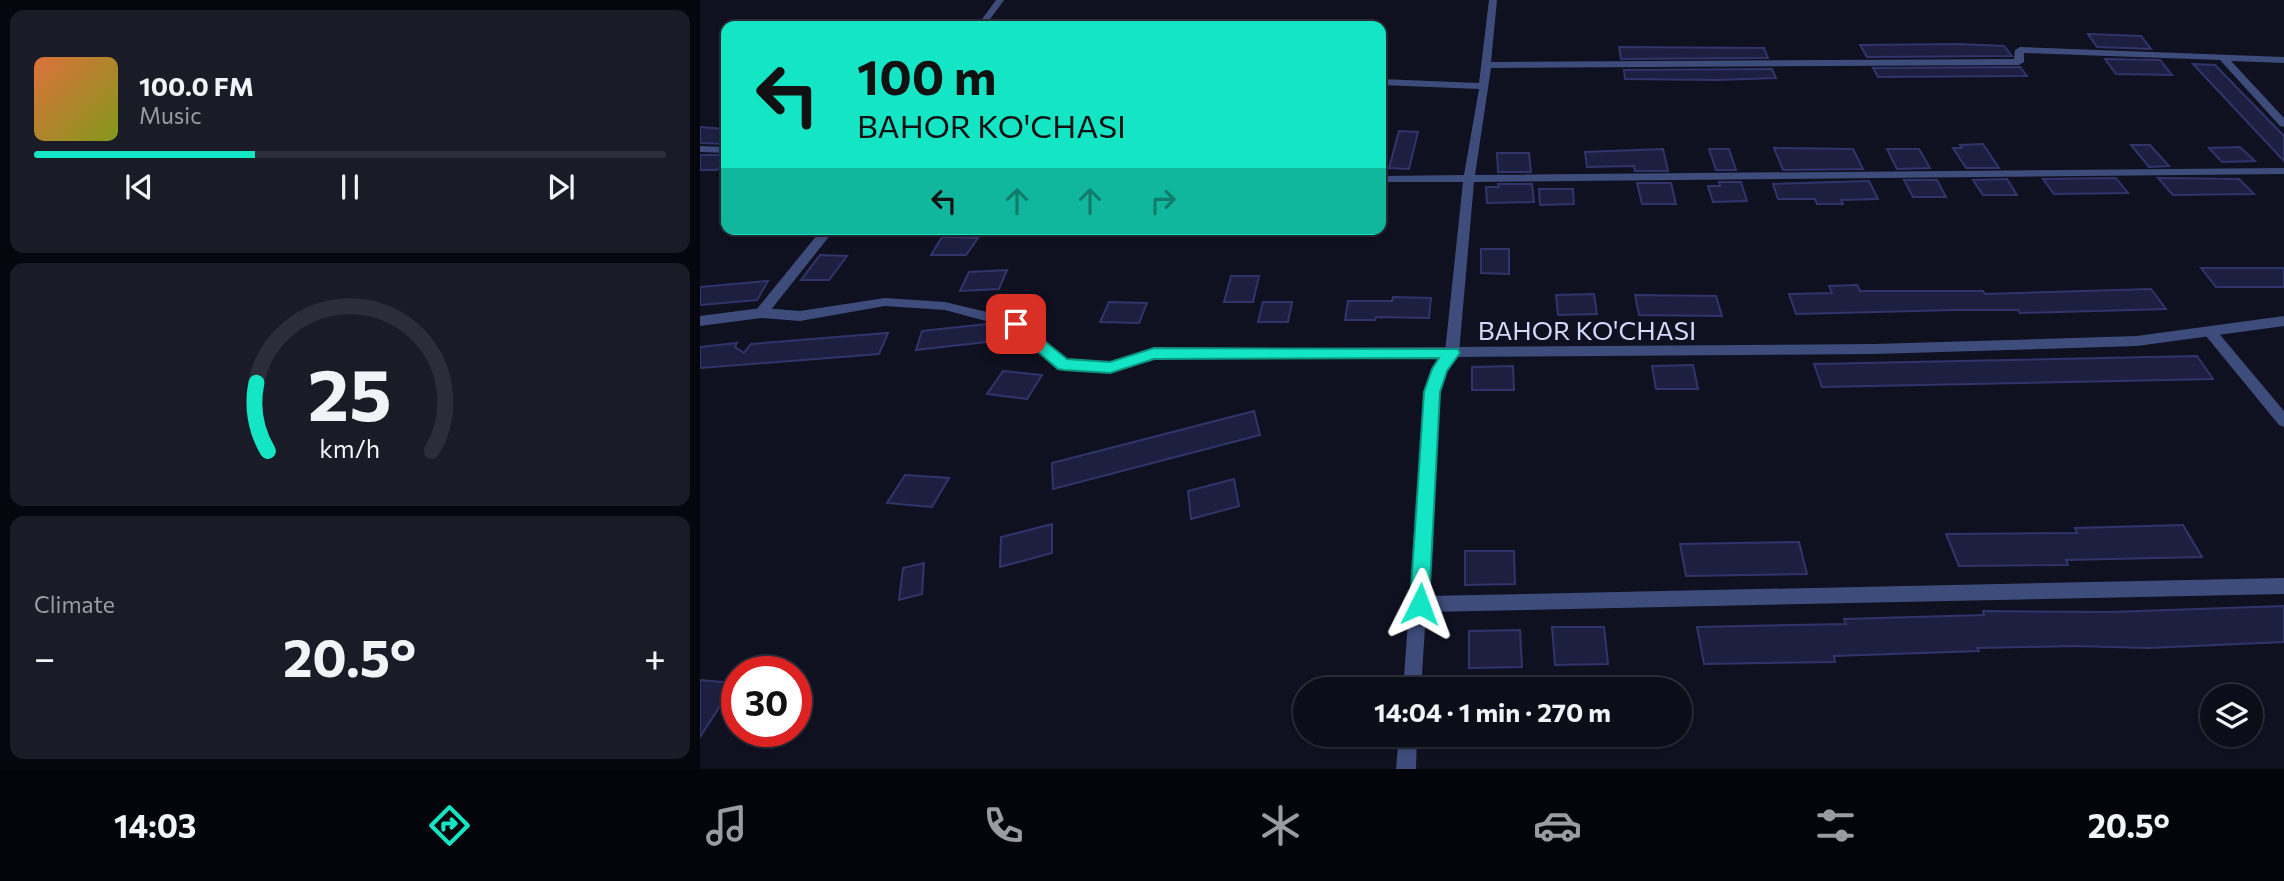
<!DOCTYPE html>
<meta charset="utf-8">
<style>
body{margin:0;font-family:Commissioner,sans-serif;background:#191b26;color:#f1f3f6;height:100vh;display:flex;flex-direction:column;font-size:26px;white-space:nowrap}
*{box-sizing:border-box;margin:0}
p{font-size:23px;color:#9a9ca2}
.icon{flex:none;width:38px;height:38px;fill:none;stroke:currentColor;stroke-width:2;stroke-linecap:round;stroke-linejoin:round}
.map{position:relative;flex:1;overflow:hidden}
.details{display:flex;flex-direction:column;gap:10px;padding:10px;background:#06070e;width:700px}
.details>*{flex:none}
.banner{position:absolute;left:21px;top:21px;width:665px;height:214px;border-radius:14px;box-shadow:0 2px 5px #0004,0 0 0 2px #2b2d38;background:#14e5c5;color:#111;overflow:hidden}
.controls{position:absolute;left:1500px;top:684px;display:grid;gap:14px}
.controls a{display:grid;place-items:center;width:63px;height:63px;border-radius:50%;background:#0b0d19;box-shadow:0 2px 5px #0004,0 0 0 2px #2b2d38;font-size:35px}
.speed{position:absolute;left:21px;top:656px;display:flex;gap:14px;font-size:35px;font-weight:700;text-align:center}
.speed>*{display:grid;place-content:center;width:91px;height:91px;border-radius:50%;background:#0b0d19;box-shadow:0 2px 5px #0004,0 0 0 2px #2b2d38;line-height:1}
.speed .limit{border:10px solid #d22;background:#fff;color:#111}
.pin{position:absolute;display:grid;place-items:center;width:60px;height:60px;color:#fff;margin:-30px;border-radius:14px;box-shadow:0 4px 10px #0006}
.me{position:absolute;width:77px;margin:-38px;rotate:3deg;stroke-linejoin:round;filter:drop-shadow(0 0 5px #0008)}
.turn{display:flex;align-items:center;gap:24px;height:147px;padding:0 21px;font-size:32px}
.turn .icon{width:91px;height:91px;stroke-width:2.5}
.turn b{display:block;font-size:49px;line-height:60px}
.lanes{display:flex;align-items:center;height:66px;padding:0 21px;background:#0003;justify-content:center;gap:35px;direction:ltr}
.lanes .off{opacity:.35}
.big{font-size:52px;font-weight:700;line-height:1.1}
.details .card{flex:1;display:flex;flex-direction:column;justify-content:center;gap:10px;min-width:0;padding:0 24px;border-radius:14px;background:#191b26}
.details .dial{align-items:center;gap:0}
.dial svg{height:182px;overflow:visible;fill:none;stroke:#2b2d38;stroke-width:7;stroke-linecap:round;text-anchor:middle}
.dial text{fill:#f1f3f6;stroke:none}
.song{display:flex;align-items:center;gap:21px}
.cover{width:84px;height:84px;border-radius:10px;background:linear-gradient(135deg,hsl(20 70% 55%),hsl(70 70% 35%))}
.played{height:7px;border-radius:4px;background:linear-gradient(90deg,#14e5c5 35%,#2b2d38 35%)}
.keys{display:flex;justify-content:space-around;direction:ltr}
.heat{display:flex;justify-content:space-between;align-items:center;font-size:38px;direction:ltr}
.trip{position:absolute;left:593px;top:677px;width:399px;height:70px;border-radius:35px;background:#0b0d19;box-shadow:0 2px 5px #0004,0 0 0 2px #2b2d38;font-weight:700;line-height:70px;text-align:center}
.menu{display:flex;height:112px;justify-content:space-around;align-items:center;background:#04050a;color:#9a9ca2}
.menu .icon{width:49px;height:49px}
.menu .current{color:#14e5c5}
.menu b{font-size:32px;color:#f1f3f6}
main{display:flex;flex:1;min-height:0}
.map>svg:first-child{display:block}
.building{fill:#1d1f40;stroke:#31346a;stroke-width:2}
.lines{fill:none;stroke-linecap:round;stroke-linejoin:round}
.minor{fill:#3e4c7b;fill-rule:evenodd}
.tertiary{fill:#3e4c7b;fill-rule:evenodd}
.route{fill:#14e5c5;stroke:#0d9580;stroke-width:2}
.labels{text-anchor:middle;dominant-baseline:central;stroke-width:7;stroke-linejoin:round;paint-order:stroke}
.street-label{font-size:26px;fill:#d3d8fb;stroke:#0f1121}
</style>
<main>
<section class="details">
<div class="card">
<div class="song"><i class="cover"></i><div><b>100.0 FM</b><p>Music</p></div></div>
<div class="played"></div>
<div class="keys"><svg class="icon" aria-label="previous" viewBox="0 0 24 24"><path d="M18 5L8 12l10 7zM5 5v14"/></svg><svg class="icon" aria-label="pause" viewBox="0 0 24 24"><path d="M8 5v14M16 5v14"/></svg><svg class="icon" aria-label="next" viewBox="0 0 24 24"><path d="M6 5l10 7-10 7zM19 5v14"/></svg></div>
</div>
<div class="card dial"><svg viewBox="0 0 100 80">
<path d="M14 69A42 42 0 1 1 86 69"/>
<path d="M14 69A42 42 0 0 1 9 39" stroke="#14e5c5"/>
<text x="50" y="56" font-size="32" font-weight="700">25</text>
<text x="50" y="72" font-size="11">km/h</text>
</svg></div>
<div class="card"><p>Climate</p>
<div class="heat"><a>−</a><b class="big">20.5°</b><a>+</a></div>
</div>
</section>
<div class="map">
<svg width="1584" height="769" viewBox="0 0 1584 769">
<rect width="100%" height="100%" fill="#0f1121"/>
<g class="building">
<polygon points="1388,34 1441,36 1451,49 1397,47"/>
<polygon points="1260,44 1304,46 1312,56 1167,57 1160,45"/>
<polygon points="919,47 1064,48 1068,58 921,59"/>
<polygon points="1405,59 1460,60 1472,75 1416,74"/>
<polygon points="1493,64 1515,65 1584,136 1584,161"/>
<polygon points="1320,67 1327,76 1178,77 1173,68"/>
<polygon points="1072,69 1076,78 1017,80 925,79 924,70"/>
<polygon points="0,127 26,129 26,144 0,143"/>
<polygon points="699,131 718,132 709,169 689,168"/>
<polygon points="1283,144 1299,168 1266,168 1253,148 1262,148 1260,145"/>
<polygon points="1431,145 1450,145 1469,166 1449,167"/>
<polygon points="1540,147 1555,161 1522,162 1509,148"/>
<polygon points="1074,148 1153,149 1163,169 1083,170"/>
<polygon points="963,149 968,171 935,171 934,166 887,167 885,152"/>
<polygon points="1009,149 1029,149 1036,170 1016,170"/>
<polygon points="1187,149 1219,149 1230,168 1197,169"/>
<polygon points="797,153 829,153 831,172 798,172"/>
<polygon points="0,155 26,155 26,161 17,170 0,170"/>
<polygon points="1416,178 1428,193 1354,194 1343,179"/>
<polygon points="1458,178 1539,179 1554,194 1473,195"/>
<polygon points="1307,179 1317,195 1283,195 1273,180"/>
<polygon points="1204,180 1237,180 1246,197 1213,197"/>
<polygon points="1169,181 1178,199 1141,200 1143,204 1117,204 1115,199 1078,199 1073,184"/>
<polygon points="1019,182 1041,182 1047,201 1013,202 1008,186 1020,186"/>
<polygon points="937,183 971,183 976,204 942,204"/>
<polygon points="798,184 832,184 834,202 787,203 786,187 799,187"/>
<polygon points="839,189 873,189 874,204 840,205"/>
<polygon points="242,237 278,238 266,255 231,255"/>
<polygon points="781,249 809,249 809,274 781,273"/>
<polygon points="120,255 147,256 129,280 101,280"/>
<polygon points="1501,268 1584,268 1584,287 1516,287"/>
<polygon points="307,270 299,289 260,291 269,272"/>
<polygon points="531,276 559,276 553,302 524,302"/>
<polygon points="68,281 57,300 0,305 0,287"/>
<polygon points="1157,285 1160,291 1283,291 1285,294 1451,289 1466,309 1320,313 1318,310 1255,310 1096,314 1089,294 1132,293 1129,286"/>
<polygon points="894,294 897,314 858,315 856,295"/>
<polygon points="935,295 1016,296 1022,316 939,315"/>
<polygon points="693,297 731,298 729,318 676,317 675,320 645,320 648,301 692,301"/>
<polygon points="409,302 447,303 439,323 400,322"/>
<polygon points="563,302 592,302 588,322 558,322"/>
<polygon points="287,324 290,325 286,342 216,350 222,331"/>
<polygon points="188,333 179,354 0,368 0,347 37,343 35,347 44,353 51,344"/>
<polygon points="1497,356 1513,379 1122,387 1114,364"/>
<polygon points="993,365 998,389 956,389 952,366"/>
<polygon points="813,366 814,390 772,390 772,367"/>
<polygon points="303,371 342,375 327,399 287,394"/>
<polygon points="554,411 560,435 353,489 352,463"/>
<polygon points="205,475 249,478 232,507 187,503"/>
<polygon points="534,479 539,506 491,519 488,491"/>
<polygon points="352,524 352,553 300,567 301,537"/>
<polygon points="1483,525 1502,557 1366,560 1368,565 1259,566 1246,534 1377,533 1375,528"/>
<polygon points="1099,542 1107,574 986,576 980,544"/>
<polygon points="765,551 814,551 815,584 765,585"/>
<polygon points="224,563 222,594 199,600 203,568"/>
<polygon points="1584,606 1584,642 1448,648 1375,646 1277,648 1279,651 1134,656 1135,662 1004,664 997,627 1146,624 1144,619 1284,615 1283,611 1410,612"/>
<polygon points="852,627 904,627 908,664 855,665"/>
<polygon points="820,630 822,667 769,668 769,631"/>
<polygon points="0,680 35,683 0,737"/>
</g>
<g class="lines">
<g class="minor">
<polygon points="296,0 304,0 285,26 277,26"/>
<polygon points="789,0 797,0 791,62 1314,59 1315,50 1320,47 1584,57 1584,63 1531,61 1584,118 1584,127 1580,126 1520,60 1324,53 1324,62 1319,65 791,68 775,175 1584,168 1584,174 774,182 759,353 745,371 739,392 727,596 1584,578 1584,594 726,612 721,690 703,690 725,392 732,369 745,352 763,182 681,182 681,176 764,175 779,89 681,85 681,79 779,83"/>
<polygon points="0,146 26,147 26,153 0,152"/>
<polygon points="122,229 135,229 66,316 56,316 54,313 56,310"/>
<polygon points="1511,328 1516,330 1584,411 1584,427 1579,425 1506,336 1504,333 1506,330"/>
<polygon points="699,735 717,735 716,769 696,769"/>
</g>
<polygon class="tertiary" points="185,298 245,302 316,319 321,321 367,360 410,363 454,349 1174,344 1437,336 1584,316 1584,326 1437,346 1174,354 454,359 410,373 364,370 359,369 312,328 245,310 185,306 100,321 61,318 0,326 0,316 61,308 100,311"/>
</g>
<polygon class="route" points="316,318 367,359 410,362 454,348 758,349 760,353 747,371 740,392 729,604 727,610 720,613 713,610 710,604 724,392 732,369 739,358 454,359 410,373 364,370 358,369 310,328 308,324 310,320"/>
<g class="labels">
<g class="street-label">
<text x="887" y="329">BAHOR KO'CHASI</text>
</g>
</g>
</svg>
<div class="controls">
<a><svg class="icon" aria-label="layers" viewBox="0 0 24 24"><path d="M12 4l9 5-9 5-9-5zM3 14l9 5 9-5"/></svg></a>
</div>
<div class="speed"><div class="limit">30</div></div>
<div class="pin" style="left:316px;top:324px;background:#d93025"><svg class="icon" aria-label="arrive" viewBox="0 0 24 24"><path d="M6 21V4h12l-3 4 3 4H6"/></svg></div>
<svg class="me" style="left:720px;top:604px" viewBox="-20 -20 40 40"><path d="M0-17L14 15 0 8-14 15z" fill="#14e5c5" stroke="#fff" stroke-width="4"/></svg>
<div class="trip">14:04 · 1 min · 270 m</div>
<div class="banner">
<div class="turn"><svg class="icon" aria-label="left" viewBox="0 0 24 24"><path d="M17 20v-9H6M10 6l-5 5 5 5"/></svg><div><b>100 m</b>BAHOR KO'CHASI</div></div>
<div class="lanes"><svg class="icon" aria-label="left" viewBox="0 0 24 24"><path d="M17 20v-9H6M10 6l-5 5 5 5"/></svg><svg class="icon off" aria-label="ahead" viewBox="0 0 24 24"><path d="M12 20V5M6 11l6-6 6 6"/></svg><svg class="icon off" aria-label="ahead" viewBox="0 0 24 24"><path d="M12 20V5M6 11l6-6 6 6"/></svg><svg class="icon off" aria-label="right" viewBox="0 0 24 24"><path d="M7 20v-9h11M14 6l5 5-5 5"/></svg></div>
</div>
</div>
</main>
<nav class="menu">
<b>14:03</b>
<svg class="icon current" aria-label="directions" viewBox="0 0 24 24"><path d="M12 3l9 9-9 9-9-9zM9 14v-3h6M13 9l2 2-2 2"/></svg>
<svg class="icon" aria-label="music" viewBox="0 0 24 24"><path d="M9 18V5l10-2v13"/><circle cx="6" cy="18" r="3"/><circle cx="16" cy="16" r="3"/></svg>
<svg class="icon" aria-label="phone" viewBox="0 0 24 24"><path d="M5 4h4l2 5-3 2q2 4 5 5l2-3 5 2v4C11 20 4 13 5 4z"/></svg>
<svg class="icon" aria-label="climate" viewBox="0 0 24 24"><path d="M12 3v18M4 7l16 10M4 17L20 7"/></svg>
<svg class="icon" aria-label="car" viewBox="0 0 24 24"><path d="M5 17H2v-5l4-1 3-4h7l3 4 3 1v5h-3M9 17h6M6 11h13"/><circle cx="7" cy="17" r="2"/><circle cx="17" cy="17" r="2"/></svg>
<svg class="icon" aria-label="filters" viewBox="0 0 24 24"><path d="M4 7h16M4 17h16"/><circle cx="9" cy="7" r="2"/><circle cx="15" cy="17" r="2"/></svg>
<b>20.5°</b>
</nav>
